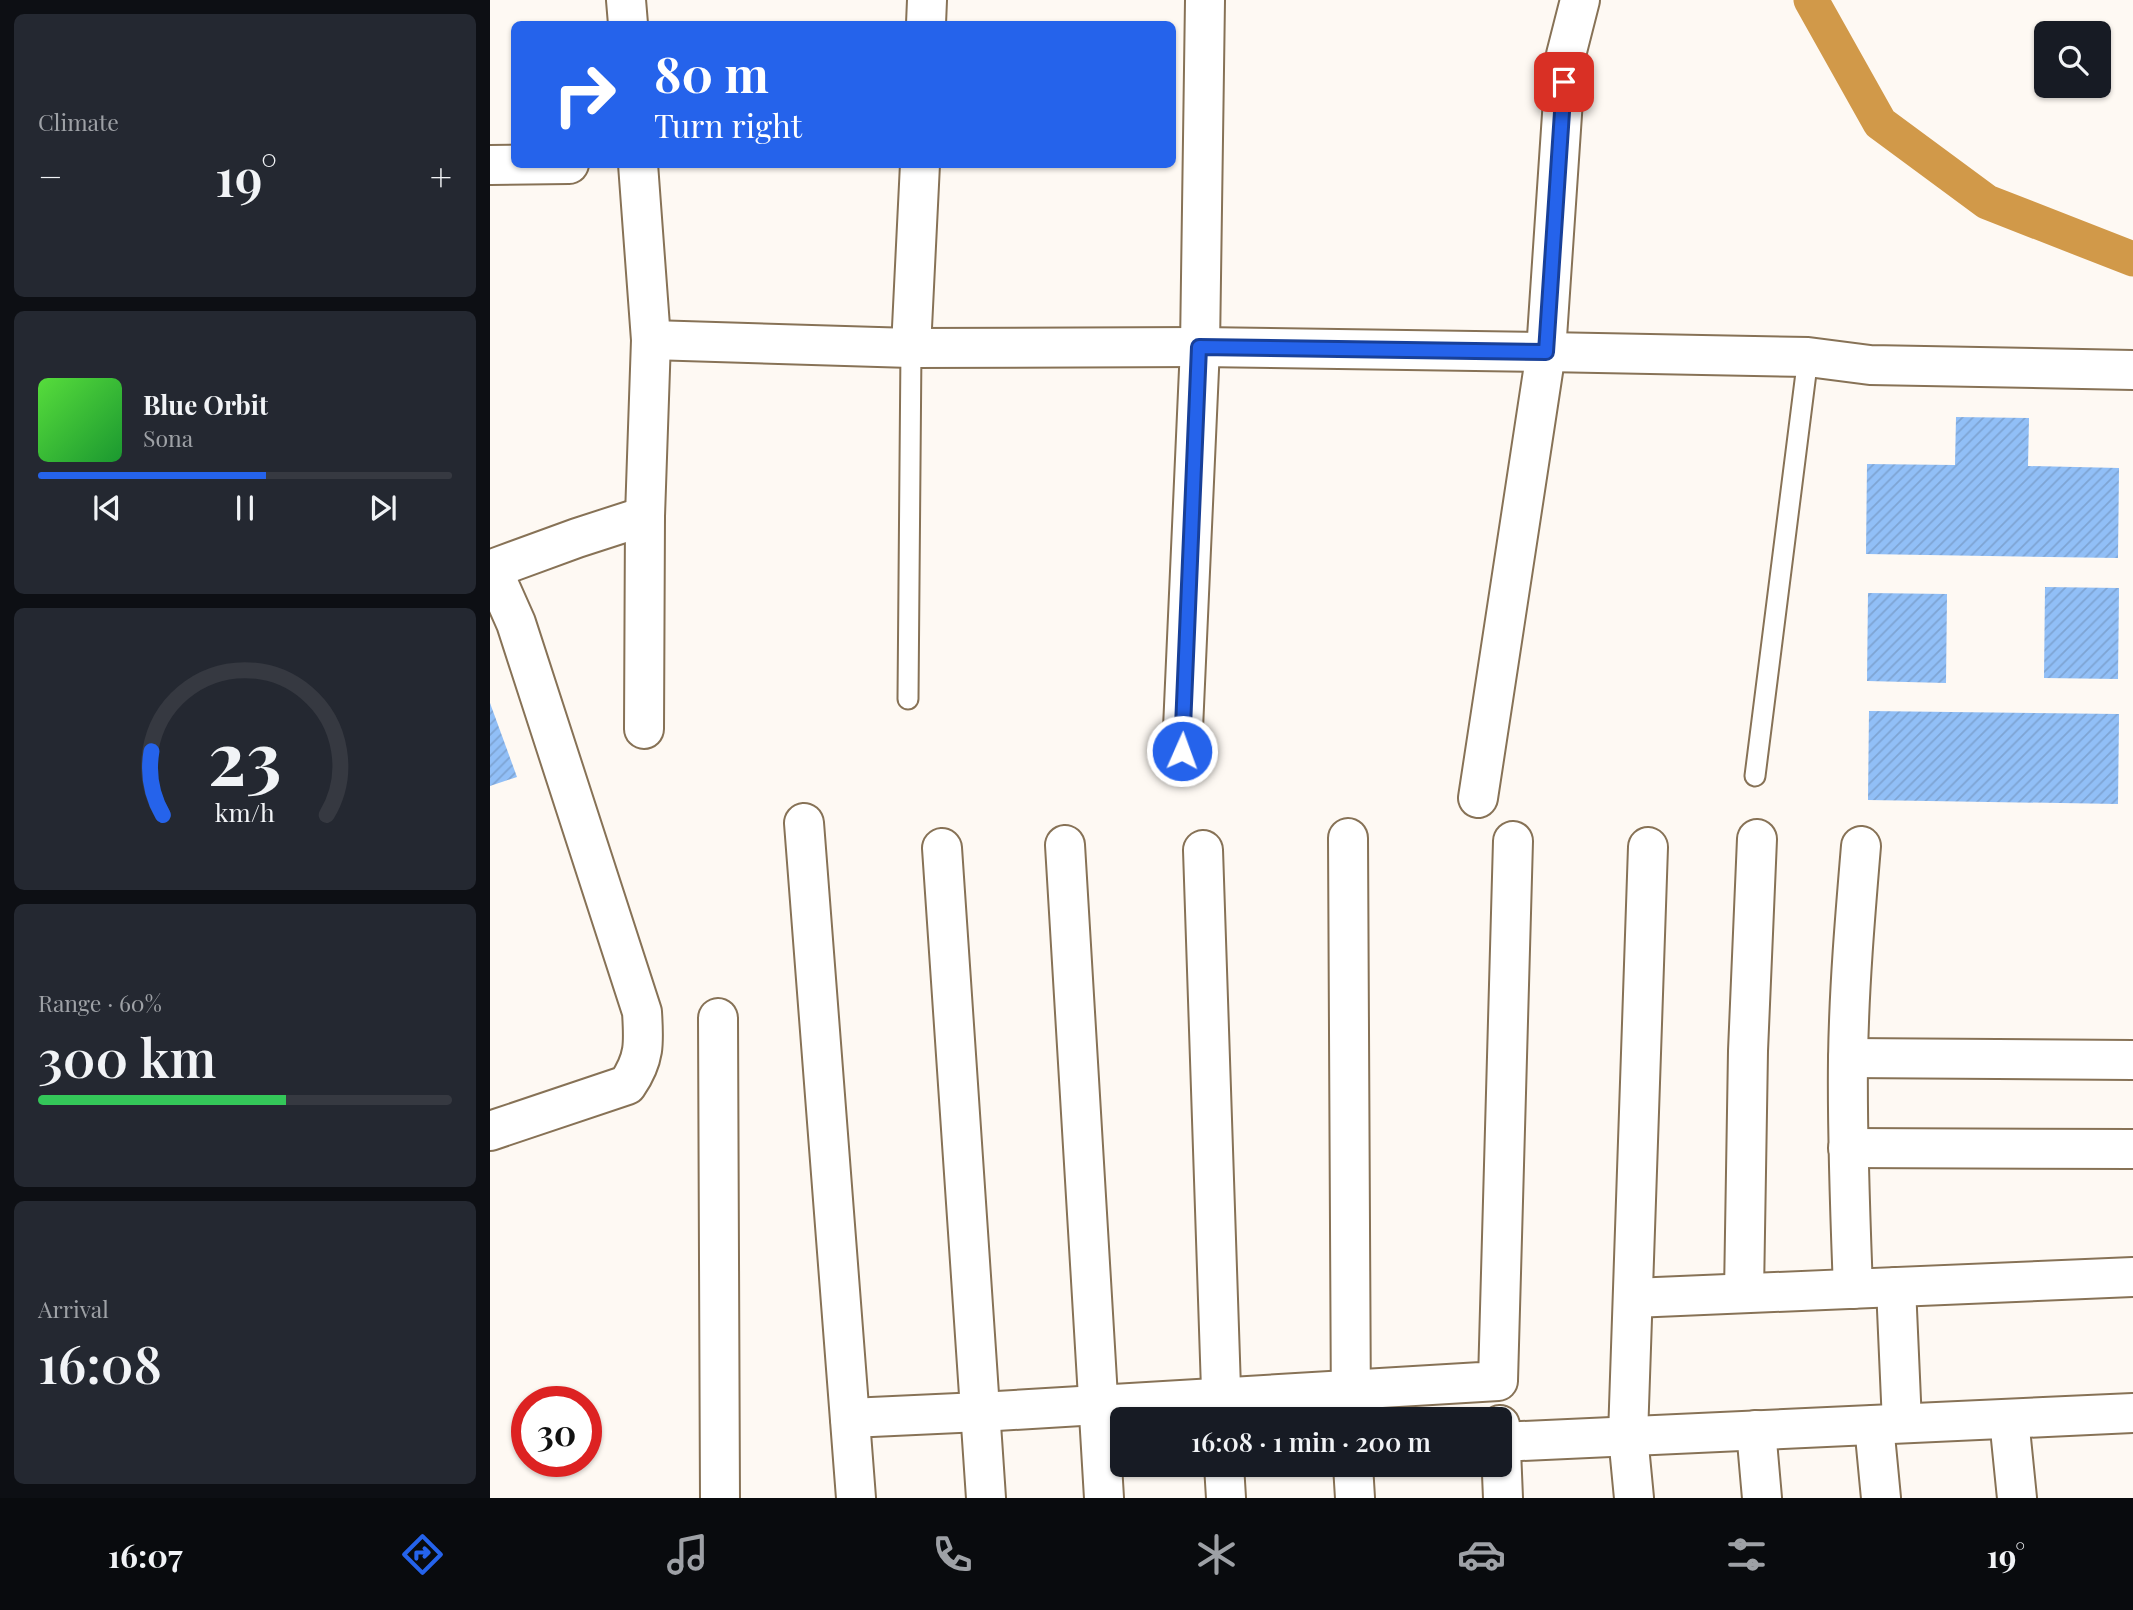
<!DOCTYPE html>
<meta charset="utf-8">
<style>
body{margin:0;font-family:"Playfair Display",serif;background:#242831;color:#f1f3f6;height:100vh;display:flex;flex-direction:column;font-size:26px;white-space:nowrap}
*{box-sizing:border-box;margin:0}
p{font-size:23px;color:#9ea1a6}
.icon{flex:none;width:38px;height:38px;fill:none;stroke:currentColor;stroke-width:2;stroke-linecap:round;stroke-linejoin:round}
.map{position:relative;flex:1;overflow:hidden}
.sheet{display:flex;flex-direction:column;gap:14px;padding:14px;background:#0d0f14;width:490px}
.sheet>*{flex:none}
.banner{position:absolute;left:21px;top:21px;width:665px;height:147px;border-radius:10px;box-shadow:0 2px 5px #0004;background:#2563eb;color:#fff;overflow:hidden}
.controls{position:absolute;left:1544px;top:21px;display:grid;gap:14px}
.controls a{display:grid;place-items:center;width:77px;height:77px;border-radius:10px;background:#171b24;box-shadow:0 2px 5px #0004;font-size:35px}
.speed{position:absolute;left:21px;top:1386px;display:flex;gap:14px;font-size:35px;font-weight:700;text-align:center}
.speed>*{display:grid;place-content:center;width:91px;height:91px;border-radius:50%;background:#171b24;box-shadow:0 2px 5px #0004;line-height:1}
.speed .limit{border:10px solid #d22;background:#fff;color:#111}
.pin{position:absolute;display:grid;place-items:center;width:60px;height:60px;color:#fff;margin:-30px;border-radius:14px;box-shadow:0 4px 10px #0006}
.me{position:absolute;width:77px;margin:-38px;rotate:2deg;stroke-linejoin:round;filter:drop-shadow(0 0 5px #0008)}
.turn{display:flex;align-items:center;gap:24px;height:147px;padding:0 28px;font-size:32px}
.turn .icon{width:91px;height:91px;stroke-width:2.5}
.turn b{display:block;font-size:49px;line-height:60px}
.big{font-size:52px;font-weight:600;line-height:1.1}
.sheet .card{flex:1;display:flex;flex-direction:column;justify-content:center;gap:10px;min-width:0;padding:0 24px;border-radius:10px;background:#242831}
.sheet .dial{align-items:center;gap:0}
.dial svg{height:182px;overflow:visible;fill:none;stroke:#363941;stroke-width:7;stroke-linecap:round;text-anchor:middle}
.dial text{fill:#f1f3f6;stroke:none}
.song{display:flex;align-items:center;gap:21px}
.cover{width:84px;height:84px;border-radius:10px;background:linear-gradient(135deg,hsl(110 70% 55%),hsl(130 70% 35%))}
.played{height:7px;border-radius:4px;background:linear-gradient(90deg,#2563eb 55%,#363941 55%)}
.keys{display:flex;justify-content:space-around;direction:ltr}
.heat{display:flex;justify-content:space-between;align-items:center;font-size:38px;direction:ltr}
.charge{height:10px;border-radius:5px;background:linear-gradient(90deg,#34c759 60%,#363941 0)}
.trip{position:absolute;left:620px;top:1407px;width:402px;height:70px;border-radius:10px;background:#171b24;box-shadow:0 2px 5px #0004;font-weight:600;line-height:70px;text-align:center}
.tab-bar{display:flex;height:112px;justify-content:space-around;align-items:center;background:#090b0e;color:#9ea1a6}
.tab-bar .icon{width:49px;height:49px}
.tab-bar .current{color:#2563eb}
.tab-bar b{font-size:32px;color:#f1f3f6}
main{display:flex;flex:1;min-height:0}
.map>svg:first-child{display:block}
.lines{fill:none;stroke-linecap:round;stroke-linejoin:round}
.canal{stroke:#d19949;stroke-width:35}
.building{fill:url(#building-hatch)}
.lane-casing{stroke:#877256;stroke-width:23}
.street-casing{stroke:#877256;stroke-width:42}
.lane{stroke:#fff;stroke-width:19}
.street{stroke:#fff;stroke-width:38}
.route-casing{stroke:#184099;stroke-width:18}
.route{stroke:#2563eb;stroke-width:12}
</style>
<main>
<section class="sheet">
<div class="card"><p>Climate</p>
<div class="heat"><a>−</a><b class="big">19°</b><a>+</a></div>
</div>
<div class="card">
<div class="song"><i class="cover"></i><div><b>Blue Orbit</b><p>Sona</p></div></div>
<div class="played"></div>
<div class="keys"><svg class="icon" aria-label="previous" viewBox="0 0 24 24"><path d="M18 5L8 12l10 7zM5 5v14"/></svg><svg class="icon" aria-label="pause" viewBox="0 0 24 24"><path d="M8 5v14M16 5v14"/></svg><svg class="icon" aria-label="next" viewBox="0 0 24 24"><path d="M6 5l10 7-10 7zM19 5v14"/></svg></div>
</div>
<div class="card dial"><svg viewBox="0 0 100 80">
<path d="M14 69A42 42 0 1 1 86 69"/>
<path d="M14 69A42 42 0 0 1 9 41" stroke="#2563eb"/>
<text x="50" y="56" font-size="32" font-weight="700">23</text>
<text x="50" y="72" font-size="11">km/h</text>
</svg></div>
<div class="card"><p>Range · 60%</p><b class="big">300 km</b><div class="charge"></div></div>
<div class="card"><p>Arrival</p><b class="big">16:08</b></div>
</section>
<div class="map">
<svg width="1643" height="1498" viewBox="0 0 1643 1498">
<defs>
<pattern id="building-hatch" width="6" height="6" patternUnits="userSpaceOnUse" patternTransform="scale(1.75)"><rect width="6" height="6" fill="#91bff7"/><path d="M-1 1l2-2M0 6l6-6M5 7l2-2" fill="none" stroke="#7ea4d3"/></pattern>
</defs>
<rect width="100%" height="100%" fill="#fef9f3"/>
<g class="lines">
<polyline class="canal" points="1321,0 1390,123 1497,202 1643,259"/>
</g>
<g class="building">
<polygon points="1466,417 1539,418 1538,466 1629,468 1628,558 1376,554 1377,464 1465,465"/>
<polygon points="1555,587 1629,588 1628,679 1554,678"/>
<polygon points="1378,593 1457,594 1456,683 1377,681"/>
<polygon points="0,703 27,777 0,786"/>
<polygon points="1379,711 1629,714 1628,804 1378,800"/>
</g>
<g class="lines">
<g class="lane-casing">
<g id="lane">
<polyline points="418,699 421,348"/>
<polyline points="1265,776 1318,357"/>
</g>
</g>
<g class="street-casing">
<g id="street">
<polyline points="136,0 138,24"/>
<polyline points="436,24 437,0"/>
<polyline points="148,164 161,340 155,516 154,729"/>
<polyline points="0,165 79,164"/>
<polyline points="161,340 421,348 710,347 1056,352 1318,357 1380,365 1643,370"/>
<polyline points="421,348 430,164"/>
<polyline points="692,751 710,347 715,0"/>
<polyline points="988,798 1056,352 1076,55 1090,0"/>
<polyline points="314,823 366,1498"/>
<polyline points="858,838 861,1419"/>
<polyline points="575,845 614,1498"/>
<polyline points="452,848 496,1498"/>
<polyline points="713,850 732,1419"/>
<polyline points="228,1018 230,1498"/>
<polyline points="1358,1058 1643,1060"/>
<path d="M0 1131 137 1085C155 1059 154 1043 152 1012L26 623 2 569 87 538 155 516"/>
<polyline points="1358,1148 1643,1149"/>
<polyline points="1406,1287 1412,1423"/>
<path d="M1363 1289C1360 1212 1357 1136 1358 1059 1359 988 1365 917 1371 846"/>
<polyline points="1254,1293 1258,1051 1267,839"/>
<polyline points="1143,1298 1643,1277"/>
<polyline points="360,1418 490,1412 1008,1381 1023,841"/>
<polyline points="1519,1419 1527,1498"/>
<polyline points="1010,1425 1013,1498"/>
<polyline points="1384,1425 1391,1498"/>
<polyline points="1266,1430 1272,1498"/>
<polyline points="1010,1442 1643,1413"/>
<polyline points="734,1465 736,1498"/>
<polyline points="863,1465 865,1498"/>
<polyline points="1144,1498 1138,1436 1158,847"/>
</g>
</g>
<use href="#lane" class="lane"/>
<use href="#street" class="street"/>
</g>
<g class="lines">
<g class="route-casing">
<polyline id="route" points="692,751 709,347 1056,352 1074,82"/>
</g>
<use href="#route" class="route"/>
</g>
</svg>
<div class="controls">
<a><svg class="icon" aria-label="search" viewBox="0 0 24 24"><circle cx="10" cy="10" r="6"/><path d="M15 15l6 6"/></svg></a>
</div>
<div class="speed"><div class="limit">30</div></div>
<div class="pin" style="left:1074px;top:82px;background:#d93025"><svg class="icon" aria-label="arrive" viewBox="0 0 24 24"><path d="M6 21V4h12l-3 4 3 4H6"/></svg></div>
<svg class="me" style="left:692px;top:751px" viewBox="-20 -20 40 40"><circle r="17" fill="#2563eb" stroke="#fff" stroke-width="3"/><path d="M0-11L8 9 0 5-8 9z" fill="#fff"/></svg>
<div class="trip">16:08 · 1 min · 200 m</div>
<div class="banner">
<div class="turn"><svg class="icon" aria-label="right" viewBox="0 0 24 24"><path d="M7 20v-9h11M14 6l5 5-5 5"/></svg><div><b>80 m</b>Turn right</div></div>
</div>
</div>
</main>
<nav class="tab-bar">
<b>16:07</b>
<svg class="icon current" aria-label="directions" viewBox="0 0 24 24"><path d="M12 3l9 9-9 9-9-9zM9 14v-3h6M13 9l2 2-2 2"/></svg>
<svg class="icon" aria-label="music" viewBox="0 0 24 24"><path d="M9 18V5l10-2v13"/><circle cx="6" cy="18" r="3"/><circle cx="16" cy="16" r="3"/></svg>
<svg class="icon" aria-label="phone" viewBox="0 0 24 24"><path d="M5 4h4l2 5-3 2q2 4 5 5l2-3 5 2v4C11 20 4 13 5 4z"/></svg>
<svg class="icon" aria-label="climate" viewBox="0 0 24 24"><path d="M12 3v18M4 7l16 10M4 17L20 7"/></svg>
<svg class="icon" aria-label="car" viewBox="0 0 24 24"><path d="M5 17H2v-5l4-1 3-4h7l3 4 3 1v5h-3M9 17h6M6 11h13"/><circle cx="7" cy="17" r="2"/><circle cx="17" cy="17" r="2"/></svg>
<svg class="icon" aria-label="filters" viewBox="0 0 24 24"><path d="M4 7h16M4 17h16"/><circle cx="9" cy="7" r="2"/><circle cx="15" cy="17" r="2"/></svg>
<b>19°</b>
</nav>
